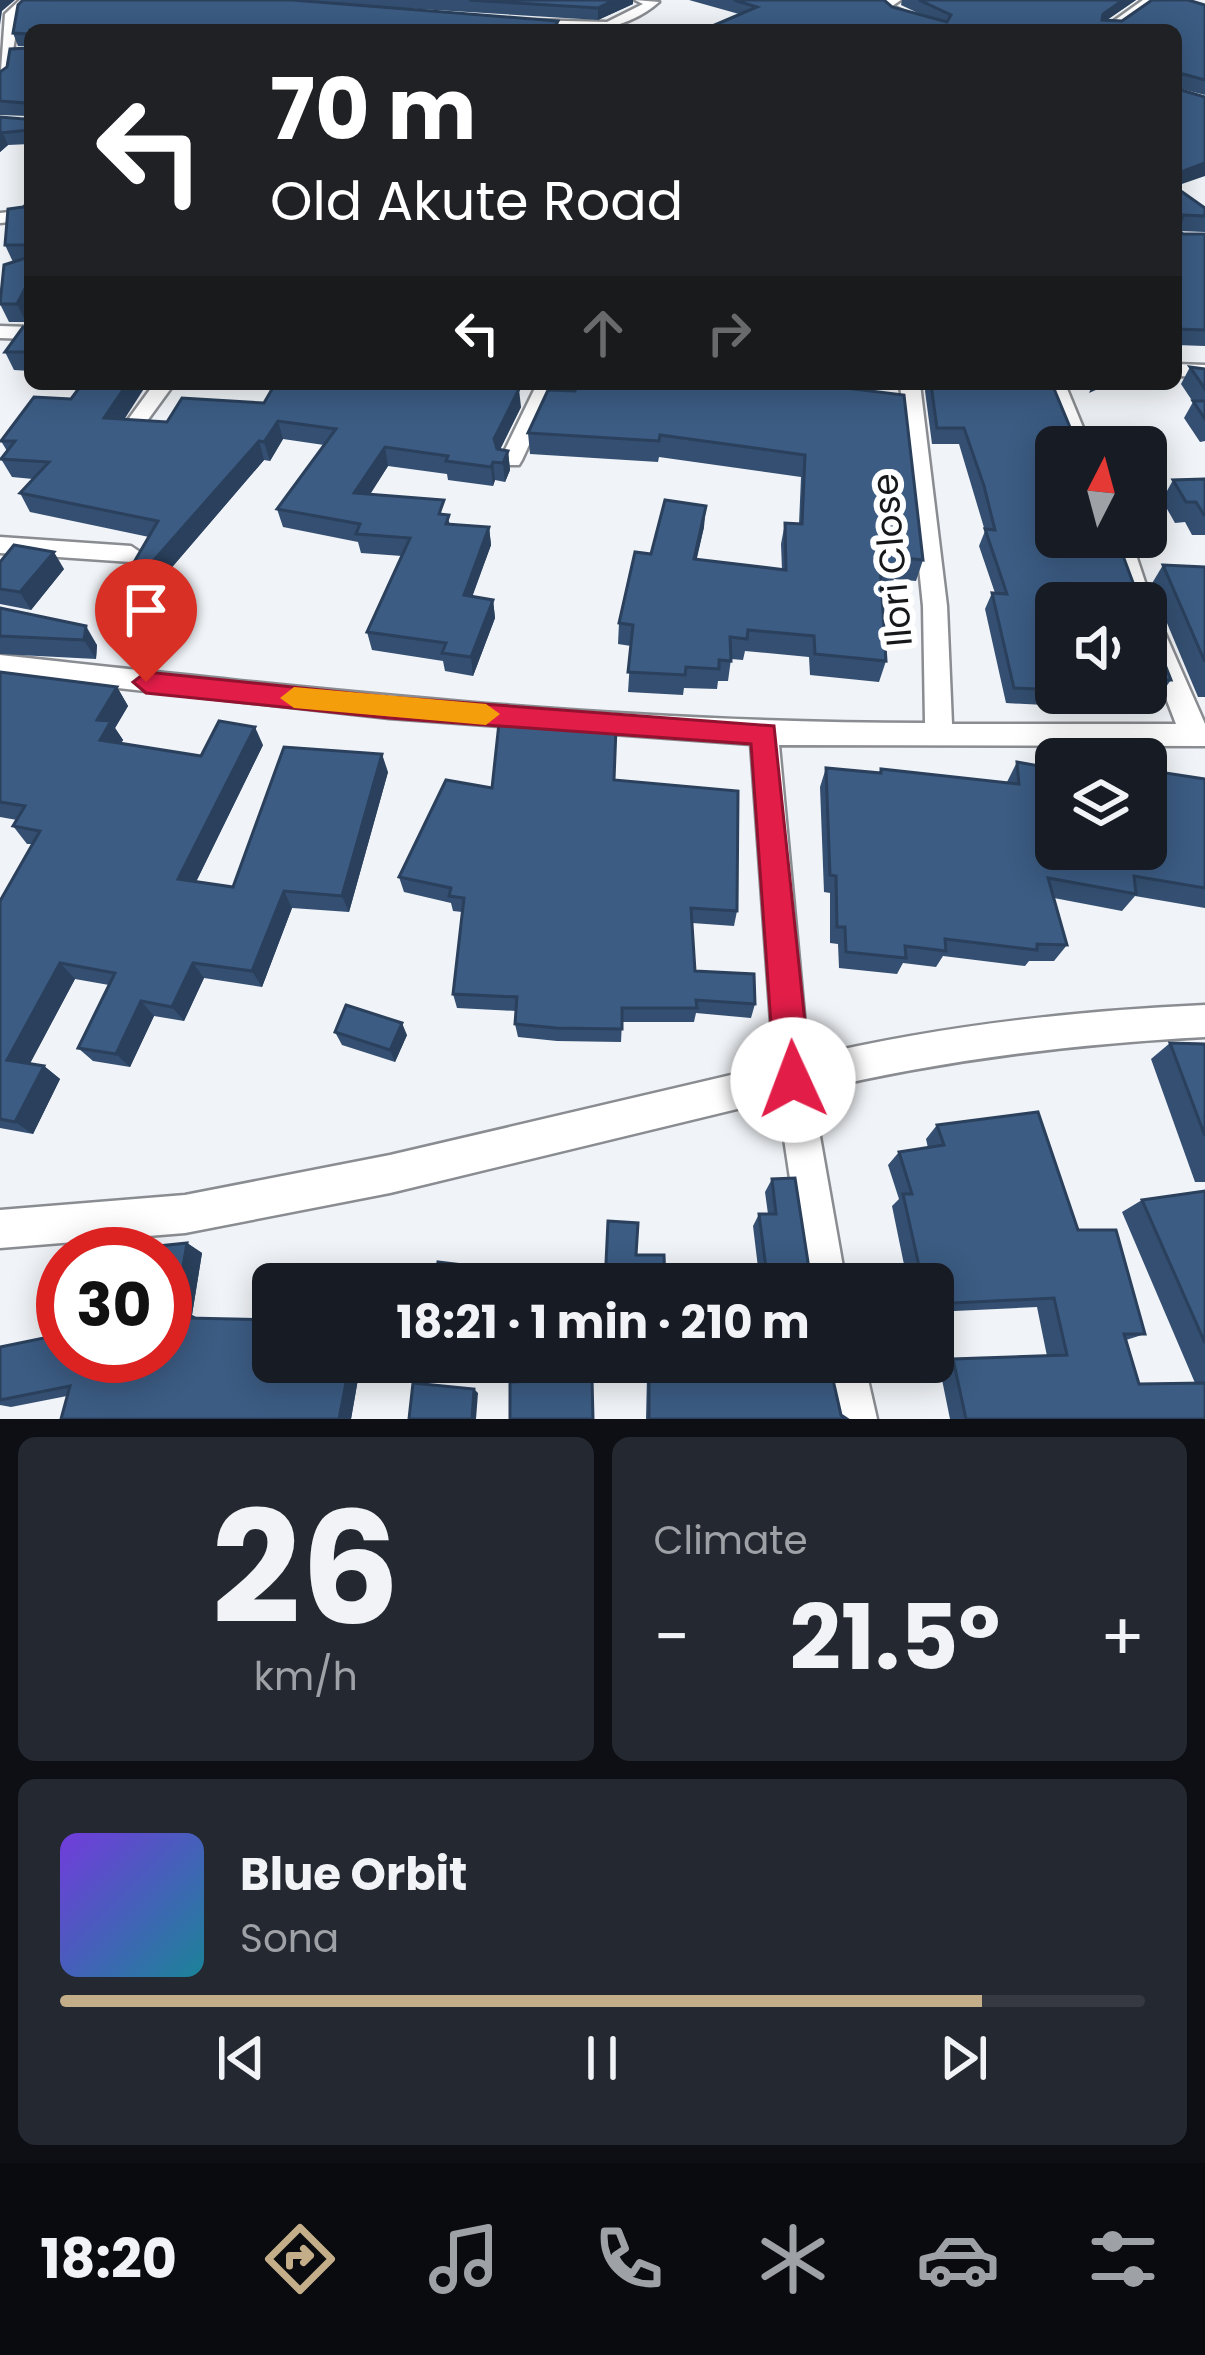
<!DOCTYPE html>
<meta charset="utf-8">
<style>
body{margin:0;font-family:Poppins,sans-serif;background:#242831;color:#f1f3f6;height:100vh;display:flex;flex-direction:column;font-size:45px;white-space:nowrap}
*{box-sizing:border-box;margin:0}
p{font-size:39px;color:#9ea1a6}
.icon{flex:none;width:66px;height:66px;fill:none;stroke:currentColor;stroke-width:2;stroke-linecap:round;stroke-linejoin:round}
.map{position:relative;height:1419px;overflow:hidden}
.panel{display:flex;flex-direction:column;gap:18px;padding:18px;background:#0d0f14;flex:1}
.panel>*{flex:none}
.top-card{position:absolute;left:24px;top:24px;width:1158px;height:366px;border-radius:18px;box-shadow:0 6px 30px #0003;background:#202124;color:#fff;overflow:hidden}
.needle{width:78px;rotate:6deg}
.tools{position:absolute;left:1035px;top:426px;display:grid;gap:24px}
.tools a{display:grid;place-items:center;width:132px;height:132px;border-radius:18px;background:#171b24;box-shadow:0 6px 30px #0003;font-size:60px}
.speed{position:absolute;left:36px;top:1227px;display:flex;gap:24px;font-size:60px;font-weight:700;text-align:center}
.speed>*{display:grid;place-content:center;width:156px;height:156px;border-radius:50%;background:#171b24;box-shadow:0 6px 30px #0003;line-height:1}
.speed .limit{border:18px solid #d22;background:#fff;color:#111}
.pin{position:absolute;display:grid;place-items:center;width:102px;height:102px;color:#fff;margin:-123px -51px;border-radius:50% 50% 50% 0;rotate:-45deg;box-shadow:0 0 12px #0007}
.pin .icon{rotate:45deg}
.me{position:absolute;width:132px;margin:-66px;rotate:358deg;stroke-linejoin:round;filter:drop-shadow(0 0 9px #0008)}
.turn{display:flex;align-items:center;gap:42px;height:252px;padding:0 48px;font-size:54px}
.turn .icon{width:156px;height:156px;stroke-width:2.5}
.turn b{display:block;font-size:84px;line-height:102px}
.lanes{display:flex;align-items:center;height:114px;padding:0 48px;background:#0003;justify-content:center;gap:60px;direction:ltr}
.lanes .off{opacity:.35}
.big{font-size:90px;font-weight:700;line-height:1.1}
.panel .tile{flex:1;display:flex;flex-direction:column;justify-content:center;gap:18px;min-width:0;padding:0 42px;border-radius:18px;background:#242831}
.panel .dial{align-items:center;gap:0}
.dial b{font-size:156px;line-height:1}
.song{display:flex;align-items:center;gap:36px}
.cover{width:144px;height:144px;border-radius:18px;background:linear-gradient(135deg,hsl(260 70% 55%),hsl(190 70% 35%))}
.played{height:12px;border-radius:6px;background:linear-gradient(90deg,#c4ae8a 85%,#363941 85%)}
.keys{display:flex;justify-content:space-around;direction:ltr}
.heat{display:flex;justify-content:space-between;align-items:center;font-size:66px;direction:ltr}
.panel .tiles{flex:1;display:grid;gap:18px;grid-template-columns:1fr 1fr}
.tile:last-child{grid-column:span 2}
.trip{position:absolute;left:252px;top:1263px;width:702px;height:120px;border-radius:18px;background:#171b24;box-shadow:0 6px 30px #0003;font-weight:700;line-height:120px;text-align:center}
.tab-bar{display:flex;height:192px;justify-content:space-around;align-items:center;background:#090b0e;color:#9ea1a6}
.tab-bar .icon{width:84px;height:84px}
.tab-bar .active{color:#c4ae8a}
.tab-bar b{font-size:54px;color:#f1f3f6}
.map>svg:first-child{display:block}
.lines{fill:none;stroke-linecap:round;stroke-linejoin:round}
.minor-casing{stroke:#898c90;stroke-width:5}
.tertiary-casing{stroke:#898c90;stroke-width:5}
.minor{fill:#fff;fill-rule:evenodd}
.tertiary{fill:#fff;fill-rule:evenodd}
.wall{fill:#344f71;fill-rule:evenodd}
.shaded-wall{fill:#2a405c}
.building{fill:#3c5c83;stroke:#2a405c;stroke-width:3}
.route{fill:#e11d48;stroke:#92132f;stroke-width:3}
.slow{fill:#f59e0b}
.labels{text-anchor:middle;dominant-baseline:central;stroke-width:12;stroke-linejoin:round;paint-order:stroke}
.street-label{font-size:36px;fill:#17181a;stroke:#fff}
</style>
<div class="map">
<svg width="1205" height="1419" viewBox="0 0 1205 1419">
<rect width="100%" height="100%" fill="#f0f3f7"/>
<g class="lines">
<g class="minor-casing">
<g id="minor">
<path d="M635 0 659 2C626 32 559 42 519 24L525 20 607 22 643 4Z"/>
<path d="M886 0H901L892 6 944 30C923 30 894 21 879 5Z"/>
<polygon points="1143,0 1157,0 1115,30 1101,30"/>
<polygon points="30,210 30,220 0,223 0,213"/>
<polygon points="0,326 30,327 30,339 0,338"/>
<polygon points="1176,364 1205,365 1205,377 1176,376"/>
<polygon points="154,384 174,384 139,432 125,432 122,428"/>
<polygon points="537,384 557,384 522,460 519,465 503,465 500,460"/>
<path d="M900 384H920L947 606 952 724H1176L1146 646V603H1130L1106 537H1130L1153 606 1205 724V746L779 745 808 1057C939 1026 1071 1011 1205 1005V1037C1072 1044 942 1060 812 1091L846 1284H806L778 1099 390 1193 185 1233 0 1248V1210L185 1195 390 1155 774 1065 751 744 389 718 0 675V655C308 689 615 723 925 723L923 606Z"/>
<polygon points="1045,384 1065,384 1091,447 1069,447"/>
<polygon points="0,537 131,546 143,554 131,562 0,553"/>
<polygon points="822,1362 864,1362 877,1419 835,1419"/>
</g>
</g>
<g class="tertiary-casing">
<polygon id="tertiary" points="20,0 35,0 19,15 8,80 0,85 5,14"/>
</g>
<use href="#minor" class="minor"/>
<use href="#tertiary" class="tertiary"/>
</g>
<g class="wall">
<polygon points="23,0 633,0 633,4 598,20 369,6 558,21 559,30 30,30 30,144 8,145 0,152 0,117 24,119 27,116 0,115 0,72 28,48 28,46 18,46 13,33"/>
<polygon points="689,0 884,0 892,7 920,14 901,5 902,0 1136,0 1107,20 1122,21 1205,5 1205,95 1178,88 1178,189 1205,208 1205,232 1179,231 1183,234 1205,234 1205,346 1176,345 1176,30 739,14"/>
<polygon points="30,202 30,313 26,322 9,322 0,304 13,262 5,245"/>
<polygon points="30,327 30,371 14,370 5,352"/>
<polygon points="1190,367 1205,369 1205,441 1200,442 1184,418 1193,402 1181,384"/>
<polygon points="813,384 923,560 916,581 894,579 891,587 882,586 886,661 879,682 810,675 809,657 745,651 743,660 731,659 728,681 718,681 717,689 684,688 683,695 628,692 631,646 618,644 619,623 651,554 704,527 696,560 782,570 781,544 785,523 799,524 801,477 659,457 658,462 530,454 528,433 575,391"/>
<path d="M928 384H1052L1056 447 1152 632 1171 680 1160 695H1150L1140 710 1006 703 985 609 992 593H995L979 546 985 531 959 444H932L925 391ZM1056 603 1146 693H1056Z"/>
<polygon points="71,399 124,420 167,422 264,403 521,407 500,449 508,451 510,470 505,482 495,480 493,486 448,480 447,474 388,466 370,494 446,514 450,524 489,527 491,545 472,596 493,600 495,618 473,676 445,671 443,661 372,650 367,632 402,556 361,553 358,542 283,527 277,509 324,445 283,439 270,461 264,460 149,594 139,588 130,569 149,537 30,512 20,493 33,479 12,477 1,459 7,451 1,441"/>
<polygon points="1205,479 1205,535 1192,535 1185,522 1175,523 1162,500 1173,480"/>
<polygon points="0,562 64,569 31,610 0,604"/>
<polygon points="1163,565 1205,567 1205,697 1198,697 1151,585"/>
<polygon points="0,608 97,645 96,659 0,654"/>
<polygon points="0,672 117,687 128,706 115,728 123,740 121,743 201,756 263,745 196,882 233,887 388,772 349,912 292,908 262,987 204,978 184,1021 154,1016 130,1067 93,1061 78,1048 109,985 75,979 30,1063 44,1066 60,1079 33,1134 0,1128 0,901 32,844 27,844 13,826 17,820 0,817"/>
<polygon points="1017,762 1056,849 1205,779 1205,908 1135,896 1122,911 1054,898 1067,945 1054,961 1029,961 1025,966 943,956 936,967 903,963 897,974 839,968 838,944 830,943 830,893 824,892 820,787 826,768 879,773 881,769 1007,782"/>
<polygon points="615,780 737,911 734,926 692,923 695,971 755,1004 751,1018 696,1013 694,1022 622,1022 621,1042 557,1041 518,1037 515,1024 516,1011 457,1008 453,994 462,912 453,911 451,903 404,892 399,877 492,788"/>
<polygon points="335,1032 407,1035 395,1062 342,1045"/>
<polygon points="1170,1043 1205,1044 1205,1182 1195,1182 1151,1059"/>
<polygon points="937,1125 1078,1230 1145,1334 1126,1340 1139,1384 1195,1383 1122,1212 1142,1200 1205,1191 1205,1419 950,1419 939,1365 953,1359 1047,1356 1037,1307 933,1312 933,1284 908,1284 892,1206 899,1199 888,1165 899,1152 928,1148 926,1139"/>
<polygon points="772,1179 810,1275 826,1284 760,1284 753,1226 759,1214 768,1214 765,1192"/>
<polygon points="187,1243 202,1253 192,1315 198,1318 273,1320 273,1362 361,1362 351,1419 61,1419 67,1396 11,1407 0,1405 0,1347 63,1334 63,1356 165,1356 165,1254 157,1254 159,1246"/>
<polygon points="735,1362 829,1362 841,1415 847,1419 646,1419 647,1375 649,1369 735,1371"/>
</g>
<g class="shaded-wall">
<polygon points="0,0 15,0 2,11 0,25"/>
<polygon points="614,0 633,0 633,4 598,20 598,8"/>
<polygon points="1123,0 1136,0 1098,26 1103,14"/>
<polygon points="2,131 8,145 0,152 0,133"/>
<polygon points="1205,163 1205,176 1176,186 1178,173"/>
<polygon points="30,279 30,313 26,322 17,304"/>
<polygon points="127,384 147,384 113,437 104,418"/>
<polygon points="1093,384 1100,384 1098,389 1089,393"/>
<polygon points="519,389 521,407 496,458 494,439"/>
<polygon points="278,421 283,439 270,461 264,442"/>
<polygon points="259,441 264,460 149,594 140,576"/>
<polygon points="385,447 388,466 359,512 354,493"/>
<polygon points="508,451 510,470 505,482 503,463"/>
<polygon points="493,462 495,480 493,486 491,467"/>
<polygon points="706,506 704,527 692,580 694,559"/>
<polygon points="489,527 491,545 466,614 464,595"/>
<polygon points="54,552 64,569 31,610 20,592"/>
<polygon points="493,600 495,618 473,676 471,657"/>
<polygon points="86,626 97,645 96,659 84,640"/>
<polygon points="117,687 128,706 115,728 123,740 112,759 100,740 97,720"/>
<polygon points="255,727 263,745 189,896 178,879"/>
<polygon points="382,754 388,772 349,912 342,896"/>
<polygon points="284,891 292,908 262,987 252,971"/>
<polygon points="60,963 75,979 25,1073 7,1060"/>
<polygon points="193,963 204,978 184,1021 172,1007"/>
<polygon points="141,1001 154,1016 130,1067 116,1054"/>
<polygon points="402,1023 407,1035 395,1062 390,1050"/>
<polygon points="44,1066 60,1079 33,1134 15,1122"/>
<polygon points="187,1243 202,1253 192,1315 205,1322 192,1321 175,1313"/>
<polygon points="350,1362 361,1362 351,1419 339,1419"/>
<polygon points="474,1389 478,1393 476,1419 472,1419"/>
</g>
<g class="building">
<polygon points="23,0 292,0 558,21 553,30 30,30 30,130 0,133 0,117 24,119 29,115 25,103 0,101 0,72 7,67 10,49 28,48 28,34 13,33 18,5"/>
<polygon points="469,0 614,0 598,8"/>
<polygon points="734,0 884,0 892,7 947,22 951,15 919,0 1123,0 1103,14 1102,20 1122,21 1152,0 1188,0 1205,5 1205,80 1183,74 1177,78 1178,89 1205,97 1205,163 1178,173 1178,189 1205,208 1205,216 1183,215 1178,230 1183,234 1205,234 1205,330 1176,329 1176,30 703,30 757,7"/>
<polygon points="30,202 30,279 17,304 0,304 4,265 26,258 25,245 5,245 8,209 23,207"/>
<polygon points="23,327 30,327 30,352 5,352"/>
<polygon points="1190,367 1205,369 1205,389"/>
<polygon points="82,384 127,384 104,418 167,422 182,398 264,403 275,384 479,384 519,389 494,439 497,449 508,451 503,463 493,462 491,467 446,461 448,456 385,447 354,493 444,500 439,514 449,515 446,524 489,527 464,595 493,600 471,657 442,653 446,643 367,632 410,538 356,534 360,524 277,509 336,429 278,421 264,442 259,441 140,576 130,569 158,521 20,493 49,462 1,459 15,441 1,441 34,397 71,399"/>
<polygon points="577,384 813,384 904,395 923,560 896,557 898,565 880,565 886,661 815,654 814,636 748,630 747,639 730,637 731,661 719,660 719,669 686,667 685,675 628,672 633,625 619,623 635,552 651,554 665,500 706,506 694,559 786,570 785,523 802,524 805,455 660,435 659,441 528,433 548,390 575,391"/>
<polygon points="931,384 1052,384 1072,432 1081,435 1086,447 1056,447 1056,537 1116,537 1135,588 1151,591 1152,632 1171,680 1146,679 1146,603 1056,603 1056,690 1014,688 992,593 1007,594 985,529 995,530 984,486 964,428 937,428"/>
<polygon points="1193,401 1205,401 1205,419"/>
<polygon points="1205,479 1205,515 1204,515 1196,502 1186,502 1173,480"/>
<polygon points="14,545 54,552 20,592 0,589 0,562"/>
<polygon points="1163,565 1205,567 1205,662"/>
<polygon points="0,608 86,626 84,640 0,636"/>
<polygon points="0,672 117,687 97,720 111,721 100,740 201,756 219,721 255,727 178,879 233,887 284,747 382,754 342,896 284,891 252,971 193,963 172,1007 141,1001 116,1054 78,1048 115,973 60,963 7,1060 44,1066 15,1122 0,1119 0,901 40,831 13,826 25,806 0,802"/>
<polygon points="499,723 616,728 614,780 738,791 737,911 691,908 695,971 754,974 755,1004 696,1000 697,1008 622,1008 622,1029 556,1028 515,1024 517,997 453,994 464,898 449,896 451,888 399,877 446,780 492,788"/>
<polygon points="1017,762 1056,769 1056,849 1146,849 1146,770 1205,779 1205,888 1134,876 1136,894 1048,878 1067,945 1037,944 1037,950 945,939 946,951 905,946 906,958 846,952 845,927 837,927 836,876 830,875 826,768 881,773 881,769 1019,784"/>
<polygon points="346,1005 402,1023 390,1050 335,1032"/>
<polygon points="1170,1043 1205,1044 1205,1136"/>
<polygon points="1038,1112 1078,1230 1116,1230 1145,1334 1124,1334 1139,1384 1205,1383 1205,1419 966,1419 953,1359 1067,1355 1054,1298 933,1304 933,1284 923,1284 903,1194 912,1194 899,1152 944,1145 937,1125"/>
<polygon points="795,1178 810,1275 825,1279 826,1284 768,1284 759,1214 776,1214 772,1179"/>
<polygon points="1205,1191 1205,1343 1142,1200"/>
<polygon points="608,1221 638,1223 636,1255 664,1255 665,1284 605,1284"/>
<polygon points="187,1243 175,1313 189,1314 188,1318 273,1320 269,1347 273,1347 273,1362 350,1362 339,1419 61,1419 70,1386 0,1400 0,1347 63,1334 63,1356 165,1356 165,1254 157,1254 159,1246"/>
<polygon points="438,1262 472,1266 468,1284 434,1284"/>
<polygon points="741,1362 829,1362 841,1415 847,1419 649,1419 649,1369 741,1372"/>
<polygon points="592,1379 593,1419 510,1419 510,1382"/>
<polygon points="413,1383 474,1389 472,1419 409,1419"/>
</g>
<polygon class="route" points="146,672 389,697 774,726 811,1080 805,1093 793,1098 780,1093 775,1080 751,744 389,718 146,693 133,682"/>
<polygon class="slow" points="294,687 486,704 500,714 486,725 294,708 280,698"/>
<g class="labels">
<g class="street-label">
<text transform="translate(892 560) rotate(-95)">Ilori Close</text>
</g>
</g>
</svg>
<div class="tools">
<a><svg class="needle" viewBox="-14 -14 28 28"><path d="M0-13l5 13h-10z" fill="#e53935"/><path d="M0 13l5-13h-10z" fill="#9ea1a6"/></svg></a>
<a><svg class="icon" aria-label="sound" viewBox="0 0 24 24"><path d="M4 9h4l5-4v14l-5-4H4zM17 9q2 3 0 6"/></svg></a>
<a><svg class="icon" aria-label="layers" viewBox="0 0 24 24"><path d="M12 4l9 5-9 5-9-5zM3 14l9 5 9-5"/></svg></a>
</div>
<div class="speed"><div class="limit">30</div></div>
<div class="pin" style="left:146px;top:682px;background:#d93025"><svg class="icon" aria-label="arrive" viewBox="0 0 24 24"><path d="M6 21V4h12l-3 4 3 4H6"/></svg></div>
<svg class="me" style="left:793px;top:1080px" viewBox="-20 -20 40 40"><circle r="19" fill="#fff"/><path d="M0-13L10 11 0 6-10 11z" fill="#e11d48"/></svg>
<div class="trip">18:21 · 1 min · 210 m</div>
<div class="top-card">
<div class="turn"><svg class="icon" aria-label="left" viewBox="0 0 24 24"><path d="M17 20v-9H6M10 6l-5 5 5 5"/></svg><div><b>70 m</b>Old Akute Road</div></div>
<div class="lanes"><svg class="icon" aria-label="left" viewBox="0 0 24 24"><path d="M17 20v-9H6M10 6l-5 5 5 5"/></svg><svg class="icon off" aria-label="ahead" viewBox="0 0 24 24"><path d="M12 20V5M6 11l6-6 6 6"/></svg><svg class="icon off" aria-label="right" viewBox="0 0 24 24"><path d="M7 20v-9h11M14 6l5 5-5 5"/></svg></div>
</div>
</div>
<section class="panel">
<div class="tiles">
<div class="tile dial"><b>26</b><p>km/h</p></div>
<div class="tile"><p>Climate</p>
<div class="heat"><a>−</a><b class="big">21.5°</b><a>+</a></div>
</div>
<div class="tile">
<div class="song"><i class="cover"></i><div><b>Blue Orbit</b><p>Sona</p></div></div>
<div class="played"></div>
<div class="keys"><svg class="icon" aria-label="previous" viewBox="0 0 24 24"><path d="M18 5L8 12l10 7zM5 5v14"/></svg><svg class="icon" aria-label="pause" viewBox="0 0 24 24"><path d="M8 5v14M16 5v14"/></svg><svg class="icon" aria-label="next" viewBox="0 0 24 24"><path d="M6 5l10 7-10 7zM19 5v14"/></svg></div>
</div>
</div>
</section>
<nav class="tab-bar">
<b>18:20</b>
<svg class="icon active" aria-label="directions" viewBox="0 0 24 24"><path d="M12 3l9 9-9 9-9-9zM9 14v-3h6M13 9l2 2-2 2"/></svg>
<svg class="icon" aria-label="music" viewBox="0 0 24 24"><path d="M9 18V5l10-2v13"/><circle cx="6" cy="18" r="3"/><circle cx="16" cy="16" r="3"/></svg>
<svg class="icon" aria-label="phone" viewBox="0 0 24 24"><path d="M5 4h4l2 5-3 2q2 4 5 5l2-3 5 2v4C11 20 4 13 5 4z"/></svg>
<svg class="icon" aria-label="climate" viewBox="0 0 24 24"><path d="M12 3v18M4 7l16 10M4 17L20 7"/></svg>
<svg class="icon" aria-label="car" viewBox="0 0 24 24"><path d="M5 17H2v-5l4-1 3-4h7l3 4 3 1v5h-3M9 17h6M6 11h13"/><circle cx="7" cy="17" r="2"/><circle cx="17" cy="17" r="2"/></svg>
<svg class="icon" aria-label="filters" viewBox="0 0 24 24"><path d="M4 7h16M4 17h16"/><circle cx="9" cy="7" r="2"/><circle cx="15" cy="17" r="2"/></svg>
</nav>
